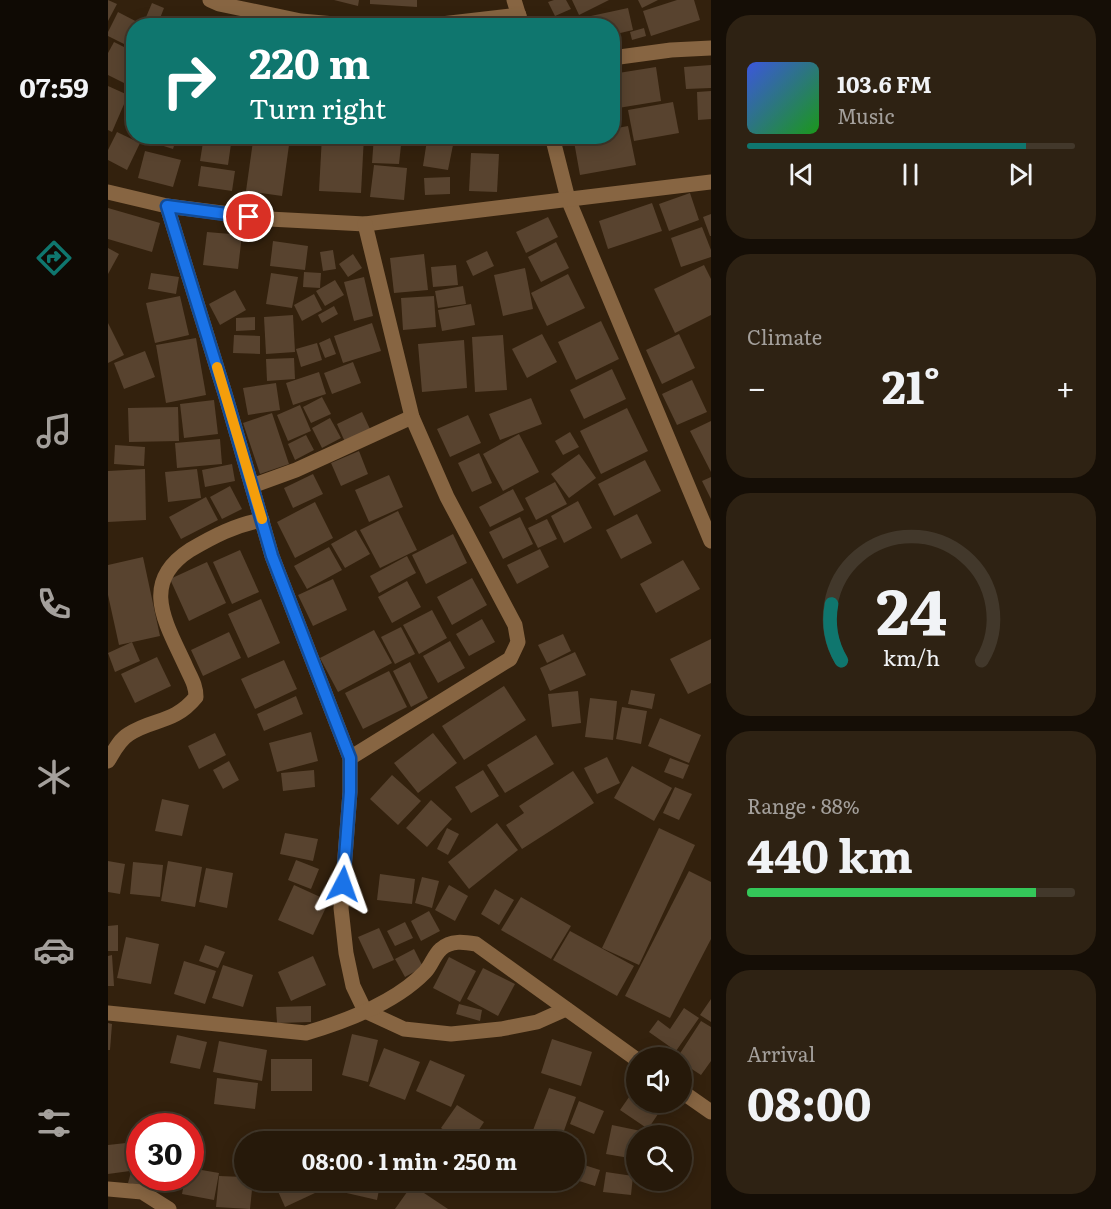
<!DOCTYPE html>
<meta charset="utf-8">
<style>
body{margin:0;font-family:Literata,serif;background:#2e2213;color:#f1f3f6;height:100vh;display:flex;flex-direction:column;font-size:22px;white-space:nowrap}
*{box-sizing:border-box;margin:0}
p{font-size:20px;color:#a4a09c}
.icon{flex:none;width:33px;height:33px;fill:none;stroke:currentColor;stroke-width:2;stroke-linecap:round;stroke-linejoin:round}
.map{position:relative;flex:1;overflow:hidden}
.panel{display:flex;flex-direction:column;gap:15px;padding:15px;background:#150e06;width:400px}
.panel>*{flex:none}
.banner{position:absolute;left:18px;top:18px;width:494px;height:126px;border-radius:24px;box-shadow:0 3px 15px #0003,0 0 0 2px #42382b;background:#0f766e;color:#fff;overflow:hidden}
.controls{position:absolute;left:518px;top:1047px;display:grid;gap:12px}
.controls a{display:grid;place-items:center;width:66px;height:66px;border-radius:50%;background:#26190a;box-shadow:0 3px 15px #0003,0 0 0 2px #42382b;font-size:30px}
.speed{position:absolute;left:18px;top:1113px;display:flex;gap:12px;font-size:30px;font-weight:700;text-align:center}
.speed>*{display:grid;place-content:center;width:78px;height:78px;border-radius:50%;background:#26190a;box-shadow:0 3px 15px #0003,0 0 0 2px #42382b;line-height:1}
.speed .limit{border:9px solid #d22;background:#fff;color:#111}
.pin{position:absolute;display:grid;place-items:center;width:51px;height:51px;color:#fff;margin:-26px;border:3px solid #fff;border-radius:50%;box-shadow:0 2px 6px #0007}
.me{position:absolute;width:66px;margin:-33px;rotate:4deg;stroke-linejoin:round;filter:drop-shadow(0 0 4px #0008)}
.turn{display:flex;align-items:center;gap:21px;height:126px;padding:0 24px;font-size:27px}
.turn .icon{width:78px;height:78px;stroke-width:2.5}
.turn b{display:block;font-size:42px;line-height:51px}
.big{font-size:45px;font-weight:700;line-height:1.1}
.panel .card{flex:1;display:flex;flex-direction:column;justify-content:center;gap:9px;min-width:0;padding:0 21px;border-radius:24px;background:#2e2213}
.panel .dial{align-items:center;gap:0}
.dial svg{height:156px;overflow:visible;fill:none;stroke:#42382b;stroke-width:7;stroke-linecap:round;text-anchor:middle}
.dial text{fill:#f1f3f6;stroke:none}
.song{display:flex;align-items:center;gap:18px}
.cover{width:72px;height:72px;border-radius:9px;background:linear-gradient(135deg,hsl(230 70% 55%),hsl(120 70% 35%))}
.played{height:6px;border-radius:3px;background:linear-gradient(90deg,#0f766e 85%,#42382b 85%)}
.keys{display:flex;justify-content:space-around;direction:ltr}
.heat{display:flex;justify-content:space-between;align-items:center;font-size:33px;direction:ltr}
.charge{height:9px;border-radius:4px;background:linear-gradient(90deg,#34c759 88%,#42382b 0)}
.trip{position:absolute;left:126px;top:1131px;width:351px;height:60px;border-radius:30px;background:#26190a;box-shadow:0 3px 15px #0003,0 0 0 2px #42382b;font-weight:700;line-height:60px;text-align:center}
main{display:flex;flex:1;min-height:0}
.tab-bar{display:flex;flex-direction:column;width:108px;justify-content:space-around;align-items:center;background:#0f0a04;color:#a4a09c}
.tab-bar .icon{width:42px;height:42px}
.tab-bar .on{color:#0f766e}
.tab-bar b{font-size:27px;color:#f1f3f6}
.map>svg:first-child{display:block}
.building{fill:#58432f}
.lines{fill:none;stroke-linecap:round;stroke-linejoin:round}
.minor{stroke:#876542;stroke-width:15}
.route-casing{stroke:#114b97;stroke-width:15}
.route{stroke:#1a73e8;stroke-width:10}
.slow{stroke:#f59e0b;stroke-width:10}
</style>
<main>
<nav class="tab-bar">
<b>07:59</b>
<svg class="icon on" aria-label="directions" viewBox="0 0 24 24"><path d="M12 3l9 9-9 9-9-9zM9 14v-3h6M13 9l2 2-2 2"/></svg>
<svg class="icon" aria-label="music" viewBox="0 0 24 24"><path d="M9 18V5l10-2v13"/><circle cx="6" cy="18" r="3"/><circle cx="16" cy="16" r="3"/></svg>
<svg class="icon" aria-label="phone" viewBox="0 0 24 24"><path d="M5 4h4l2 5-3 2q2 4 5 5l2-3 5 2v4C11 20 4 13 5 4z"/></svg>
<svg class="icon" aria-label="climate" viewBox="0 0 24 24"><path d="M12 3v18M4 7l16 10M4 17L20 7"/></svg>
<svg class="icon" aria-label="car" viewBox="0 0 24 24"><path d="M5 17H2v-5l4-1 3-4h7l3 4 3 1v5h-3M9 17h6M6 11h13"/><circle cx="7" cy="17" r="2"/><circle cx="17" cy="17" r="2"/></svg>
<svg class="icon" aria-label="filters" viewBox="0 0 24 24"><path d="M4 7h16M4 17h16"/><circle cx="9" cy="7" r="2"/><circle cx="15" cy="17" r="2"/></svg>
</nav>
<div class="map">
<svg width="603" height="1209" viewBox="0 0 603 1209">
<rect width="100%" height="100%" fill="#33210d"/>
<g class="building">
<polygon points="0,0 9,4 0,21"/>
<polygon points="226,0 251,0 250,6"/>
<polygon points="262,0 309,0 309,7 262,4"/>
<polygon points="446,0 458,0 463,9 447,16 440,2"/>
<polygon points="464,0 501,0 471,15"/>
<polygon points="530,0 550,0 534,8"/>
<polygon points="569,0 586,0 592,20 543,36 535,11"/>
<polygon points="44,3 56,8 49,26 36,22"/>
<polygon points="520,8 525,30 504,35 504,26 471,26 469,19"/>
<polygon points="10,12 37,26 26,26 26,49 0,36 0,32"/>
<polygon points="536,28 538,36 524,40 522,32"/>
<polygon points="6,42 26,52 26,70 18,84 0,75 0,53"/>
<polygon points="603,65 603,88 578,89 576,67"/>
<polygon points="548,67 553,101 504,109 504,74"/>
<polygon points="0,86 20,95 4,132 0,130"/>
<polygon points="603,91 603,119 590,120 589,92"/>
<polygon points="565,102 571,133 526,141 520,110"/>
<polygon points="520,126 528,165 472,175 465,136 504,136 504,129"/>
<polygon points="9,132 32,143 19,170 0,160 0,150"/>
<polygon points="38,136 69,136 65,149 37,140"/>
<polygon points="96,136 124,137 120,165 92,161"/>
<polygon points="214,136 256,136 253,193 211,191"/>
<polygon points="266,136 294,136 291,164 264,163"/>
<polygon points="381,136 404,136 404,138 381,141"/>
<polygon points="319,140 345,145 340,170 315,166"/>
<polygon points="145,141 181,145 174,196 138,191"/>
<polygon points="37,151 73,160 65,187 30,178"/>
<polygon points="363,153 391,154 389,192 361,191"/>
<polygon points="266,165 299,168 296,200 262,197"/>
<polygon points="93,166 127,171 124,191 90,186"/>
<polygon points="342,177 342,194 317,195 316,178"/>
<polygon points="582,193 591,220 561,231 551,204"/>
<polygon points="544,203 554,231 500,249 491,221"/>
<polygon points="0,208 52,223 44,252 0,239"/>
<polygon points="603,214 603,236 602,236 595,217"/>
<polygon points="440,217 450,237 418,253 408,232"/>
<polygon points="594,227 603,250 603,257 573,267 563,238"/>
<polygon points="99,232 134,235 130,269 95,265"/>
<polygon points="165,241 200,246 197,270 162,266"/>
<polygon points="448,242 461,268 433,282 420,257"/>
<polygon points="0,248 11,254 0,274"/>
<polygon points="225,250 228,269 215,271 212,252"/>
<polygon points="379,251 386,266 365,276 358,261"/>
<polygon points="245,254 254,268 240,277 231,264"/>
<polygon points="316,254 320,290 286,293 282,258"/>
<polygon points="348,265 350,285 325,287 323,267"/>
<polygon points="596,265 603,279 603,315 567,333 546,289"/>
<polygon points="417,268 425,309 395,316 386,275"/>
<polygon points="196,272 213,273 212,288 195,287"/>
<polygon points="43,273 71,277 68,294 40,289"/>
<polygon points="163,273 190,277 184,308 158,304"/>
<polygon points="460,274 477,308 439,326 423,293"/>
<polygon points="256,277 265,316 246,321 236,282"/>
<polygon points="227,280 236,295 217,306 208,291"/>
<polygon points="355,286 358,304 330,308 327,291"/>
<polygon points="127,290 138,310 112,325 101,304"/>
<polygon points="206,294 214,310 194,321 186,305"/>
<polygon points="72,296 81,335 47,343 38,303"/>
<polygon points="326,296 328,327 295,330 293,298"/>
<polygon points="363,304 367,325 334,331 330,310"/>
<polygon points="226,306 230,314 214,323 210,315"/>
<polygon points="185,315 187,352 158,354 156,317"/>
<polygon points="147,317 147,330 128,331 128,318"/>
<polygon points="493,321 511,359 468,380 450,342"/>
<polygon points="0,323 16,355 0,363"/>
<polygon points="264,323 273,351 235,363 226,336"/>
<polygon points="434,334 449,362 419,378 404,349"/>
<polygon points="571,334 587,368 554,384 538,350"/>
<polygon points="126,335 152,336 152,354 125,353"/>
<polygon points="395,335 399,390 367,392 364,337"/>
<polygon points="88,338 98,395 58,403 48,345"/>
<polygon points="222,338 228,354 217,358 211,343"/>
<polygon points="356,340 359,388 314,392 310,344"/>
<polygon points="209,343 214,360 193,367 188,349"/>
<polygon points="37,351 47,377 16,389 6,363"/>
<polygon points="186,358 187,379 159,381 158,359"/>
<polygon points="245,362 253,383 224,394 216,373"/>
<polygon points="504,369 518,399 476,419 462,390"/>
<polygon points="211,372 218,394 185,405 178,383"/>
<polygon points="584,380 599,412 569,425 554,394"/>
<polygon points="168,383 172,410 140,415 135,388"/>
<polygon points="214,397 223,414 203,423 195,407"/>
<polygon points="423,398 434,424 392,440 381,414"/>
<polygon points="106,400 110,434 76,438 72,404"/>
<polygon points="192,405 203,431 180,441 169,415"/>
<polygon points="70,407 71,441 21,442 20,408"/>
<polygon points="519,408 540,451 493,474 472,431"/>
<polygon points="254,412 262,429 237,442 229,424"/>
<polygon points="164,413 181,464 152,474 135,423"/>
<polygon points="360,415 373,443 342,457 329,429"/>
<polygon points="222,418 233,438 214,448 204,428"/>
<polygon points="603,421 603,472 582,431"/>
<polygon points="462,432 471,447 455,455 447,441"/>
<polygon points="411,434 431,472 395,491 375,454"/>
<polygon points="198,435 206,450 187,460 180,444"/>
<polygon points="112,439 114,464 69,468 67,443"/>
<polygon points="7,445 37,447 36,466 6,464"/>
<polygon points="251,451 260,474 233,486 223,463"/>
<polygon points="371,453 384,483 364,492 350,463"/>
<polygon points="471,454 488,478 461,498 443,474"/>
<polygon points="537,460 553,491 506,516 490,484"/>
<polygon points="124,464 127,481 97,487 94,470"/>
<polygon points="37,469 38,520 0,522 0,471"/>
<polygon points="89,469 93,498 60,502 57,472"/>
<polygon points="205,474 215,494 185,508 176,488"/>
<polygon points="281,475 295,507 261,522 247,490"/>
<polygon points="603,477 603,499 594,481"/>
<polygon points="447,482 459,504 428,520 417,498"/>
<polygon points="122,486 134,509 114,519 102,497"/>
<polygon points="405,489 416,510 382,527 371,507"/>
<polygon points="98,497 110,520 73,539 61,517"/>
<polygon points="470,501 484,528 456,543 443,516"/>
<polygon points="207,502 225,538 187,558 169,522"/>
<polygon points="290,511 309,550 272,568 252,530"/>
<polygon points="529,514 544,543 513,559 498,530"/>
<polygon points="412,517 425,544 395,559 381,532"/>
<polygon points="439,519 449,539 430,548 420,528"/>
<polygon points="248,530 262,554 237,568 223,544"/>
<polygon points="345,534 359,563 318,584 304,555"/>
<polygon points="221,547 234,570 199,589 186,566"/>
<polygon points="432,549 441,567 409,584 399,565"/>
<polygon points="132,550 151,592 124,604 105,562"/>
<polygon points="299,556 308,573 271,593 262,576"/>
<polygon points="35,557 52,636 11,645 0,595 0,565"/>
<polygon points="575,560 592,589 548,613 532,584"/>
<polygon points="99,562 118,603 81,621 62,579"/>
<polygon points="364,578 379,605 344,625 329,597"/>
<polygon points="225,579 239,610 205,626 190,595"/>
<polygon points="299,581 313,607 284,623 270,597"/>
<polygon points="153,599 172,643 140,658 120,614"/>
<polygon points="324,610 339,638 311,654 295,625"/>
<polygon points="374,619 387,642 361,656 348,634"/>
<polygon points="293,627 307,654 287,664 273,637"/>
<polygon points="266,630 284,663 230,692 212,658"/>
<polygon points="121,632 133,658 95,676 83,650"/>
<polygon points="455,634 463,651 439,663 430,645"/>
<polygon points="603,639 603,683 580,694 562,659"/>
<polygon points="342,641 357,668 330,683 315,656"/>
<polygon points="24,642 32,661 7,672 0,653"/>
<polygon points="467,652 478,675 442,691 432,668"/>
<polygon points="49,657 63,686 27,703 13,674"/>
<polygon points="176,660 189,689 147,709 133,679"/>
<polygon points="302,662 320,698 303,707 285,671"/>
<polygon points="281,671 299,707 255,729 237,693"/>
<polygon points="396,686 418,720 356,760 334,726"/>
<polygon points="523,690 547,694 544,709 520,704"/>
<polygon points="470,691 473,723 444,727 440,694"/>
<polygon points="188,696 195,714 156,731 149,714"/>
<polygon points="482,698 509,701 505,740 477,737"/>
<polygon points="514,707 539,711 533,744 508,739"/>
<polygon points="552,718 593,735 581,763 540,746"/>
<polygon points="203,732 210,761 169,772 161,743"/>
<polygon points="107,733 118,755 91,769 80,746"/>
<polygon points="325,733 349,763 310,793 286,763"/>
<polygon points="428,735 446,764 397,793 379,765"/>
<polygon points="499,757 512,783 489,794 476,768"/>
<polygon points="562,758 581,765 575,779 556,772"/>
<polygon points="121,761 131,780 115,789 105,770"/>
<polygon points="524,766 564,788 546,821 506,798"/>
<polygon points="206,770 207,787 175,791 173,773"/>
<polygon points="375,770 391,796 363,813 347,787"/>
<polygon points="465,771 486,803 414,849 398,825 416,813 411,806"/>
<polygon points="284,775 313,801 290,825 262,799"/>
<polygon points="567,787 584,794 571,820 555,813"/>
<polygon points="54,799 81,805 74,836 47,831"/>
<polygon points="323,800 344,819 319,847 298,828"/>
<polygon points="389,823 410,850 361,889 340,862"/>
<polygon points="339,828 351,834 340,855 329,849"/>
<polygon points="551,828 587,845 531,965 494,948"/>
<polygon points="177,833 210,839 205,861 172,854"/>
<polygon points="188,860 211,869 203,889 180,880"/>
<polygon points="0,861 17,864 12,894 0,892"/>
<polygon points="60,861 94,867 87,907 53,901"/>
<polygon points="25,862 55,865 52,897 22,894"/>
<polygon points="98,868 125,873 119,908 91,902"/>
<polygon points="581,871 603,882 603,939 562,1018 517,996"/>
<polygon points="272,874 307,879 304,904 269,900"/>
<polygon points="314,877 331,881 324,908 307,903"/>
<polygon points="186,885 221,901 205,935 170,920"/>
<polygon points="341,885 360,896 347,921 327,910"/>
<polygon points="387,889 406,900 391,925 373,914"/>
<polygon points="413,897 463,926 443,959 393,930"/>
<polygon points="321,911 332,931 313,941 303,921"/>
<polygon points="297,922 305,938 287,946 279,931"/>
<polygon points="10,925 10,951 0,951 0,926"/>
<polygon points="271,928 286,960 265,969 250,937"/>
<polygon points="462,931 526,966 509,996 445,960"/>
<polygon points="18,937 51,944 43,984 9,978"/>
<polygon points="97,945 117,952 110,968 91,961"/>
<polygon points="306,949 315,967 297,977 287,959"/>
<polygon points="4,955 6,986 0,986 0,956"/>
<polygon points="205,956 218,985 183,1001 170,972"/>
<polygon points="341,957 368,971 352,1002 325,988"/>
<polygon points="76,961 108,971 97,1004 66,994"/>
<polygon points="115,965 145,975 135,1007 104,998"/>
<polygon points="375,968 407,984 390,1016 359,999"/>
<polygon points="603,999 603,1022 592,1015"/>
<polygon points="351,1004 374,1010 372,1021 348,1014"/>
<polygon points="203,1006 203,1022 169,1023 168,1007"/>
<polygon points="576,1008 591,1018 568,1051 541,1032 550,1020 562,1029"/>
<polygon points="593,1021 603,1027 603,1061 593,1075 573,1062 573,1058 569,1058"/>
<polygon points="0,1023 4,1024 2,1050 0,1050"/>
<polygon points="244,1034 270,1040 260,1082 234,1075"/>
<polygon points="69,1035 99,1042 92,1069 62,1063"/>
<polygon points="444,1039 484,1052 473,1086 433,1073"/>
<polygon points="111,1041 159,1050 154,1081 105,1072"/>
<polygon points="276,1048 312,1062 297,1100 261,1086"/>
<rect x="163" y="1059" width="41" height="32"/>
<polygon points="322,1060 357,1075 343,1107 308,1091"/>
<polygon points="109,1078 150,1083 147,1109 106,1104"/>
<polygon points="528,1087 528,1102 558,1102 540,1129 512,1110"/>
<polygon points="441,1088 468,1097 452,1142 424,1133"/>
<polygon points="471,1101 496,1111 486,1134 462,1124"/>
<polygon points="349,1105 376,1122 363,1142 353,1142 333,1128"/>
<polygon points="504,1125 533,1131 532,1136 528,1136 527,1159 498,1154"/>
<polygon points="18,1143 22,1171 0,1174 0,1145"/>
<polygon points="27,1158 32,1160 32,1178 43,1178 40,1188 20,1183"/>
<polygon points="473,1164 492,1170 487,1186 468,1180"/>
<polygon points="82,1168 111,1173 106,1200 74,1194 77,1178 82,1178"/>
<polygon points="498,1172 525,1176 523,1195 495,1192"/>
<polygon points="111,1176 136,1177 136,1180 145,1180 142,1209 108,1207"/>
<polygon points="165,1180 202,1180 207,1193 177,1207"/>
<polygon points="232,1180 273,1180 269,1200 230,1191"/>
<polygon points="304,1185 340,1209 287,1209"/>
</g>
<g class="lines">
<g class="minor">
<polyline points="102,0 111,4 193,21 249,26"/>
<polyline points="406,0 414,26"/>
<polyline points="316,26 411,15"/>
<polyline points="504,58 563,50 603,48"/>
<polyline points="444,136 460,199 603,541"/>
<polyline points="0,192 59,206 161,219 257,224 603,182"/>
<polyline points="59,206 118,397 164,556 242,758 242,792 233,908 238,953 245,986 257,1011 296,1029 343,1034 393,1029 429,1022 458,1009"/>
<polyline points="144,486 188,470 304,417"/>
<polyline points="242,758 402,659 410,642 407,625 339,497 304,417 257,224"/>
<path d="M0 761C6 751 11 740 21 734 45 718 66 724 88 697 88 685 83 678 78 667 58 623 31 583 82 550 106 536 127 525 154 520"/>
<path d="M0 1013 198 1033C239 1021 287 1003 317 972 323 966 326 955 333 949 343 940 356 942 368 944L528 1059"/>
<polyline points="573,1091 603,1112"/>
<polyline points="0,1189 34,1192 61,1209"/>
</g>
</g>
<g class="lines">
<g class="route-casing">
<polyline id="route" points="141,217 59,206 118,397 164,556 242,758 242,792 235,884"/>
</g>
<use href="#route" class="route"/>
<polyline class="slow" points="109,367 154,519"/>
</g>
</svg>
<div class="controls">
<a><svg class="icon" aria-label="sound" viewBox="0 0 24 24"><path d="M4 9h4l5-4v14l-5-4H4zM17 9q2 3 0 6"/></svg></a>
<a><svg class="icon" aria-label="search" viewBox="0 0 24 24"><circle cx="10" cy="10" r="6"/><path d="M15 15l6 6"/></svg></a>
</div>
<div class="speed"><div class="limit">30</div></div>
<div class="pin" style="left:141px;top:217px;background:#d93025"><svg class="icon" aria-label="arrive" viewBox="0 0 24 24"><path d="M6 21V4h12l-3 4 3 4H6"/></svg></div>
<svg class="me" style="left:235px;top:884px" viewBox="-20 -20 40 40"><path d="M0-17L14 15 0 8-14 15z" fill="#1a73e8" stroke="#fff" stroke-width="4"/></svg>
<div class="trip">08:00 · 1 min · 250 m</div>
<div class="banner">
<div class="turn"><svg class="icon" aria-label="right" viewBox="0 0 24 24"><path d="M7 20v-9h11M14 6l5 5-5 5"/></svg><div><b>220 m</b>Turn right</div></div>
</div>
</div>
<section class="panel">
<div class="card">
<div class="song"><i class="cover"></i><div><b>103.6 FM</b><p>Music</p></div></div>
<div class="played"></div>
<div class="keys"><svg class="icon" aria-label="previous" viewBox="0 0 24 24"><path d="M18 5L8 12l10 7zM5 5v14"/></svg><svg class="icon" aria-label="pause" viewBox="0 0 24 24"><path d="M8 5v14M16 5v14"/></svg><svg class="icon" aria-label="next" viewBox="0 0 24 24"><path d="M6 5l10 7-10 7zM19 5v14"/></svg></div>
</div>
<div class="card"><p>Climate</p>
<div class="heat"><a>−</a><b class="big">21°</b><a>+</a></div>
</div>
<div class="card dial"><svg viewBox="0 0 100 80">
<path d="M14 69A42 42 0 1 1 86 69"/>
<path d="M14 69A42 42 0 0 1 9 40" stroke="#0f766e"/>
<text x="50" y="56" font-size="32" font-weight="700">24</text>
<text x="50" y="72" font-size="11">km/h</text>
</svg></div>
<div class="card"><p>Range · 88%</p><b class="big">440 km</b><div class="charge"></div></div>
<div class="card"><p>Arrival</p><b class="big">08:00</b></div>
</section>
</main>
